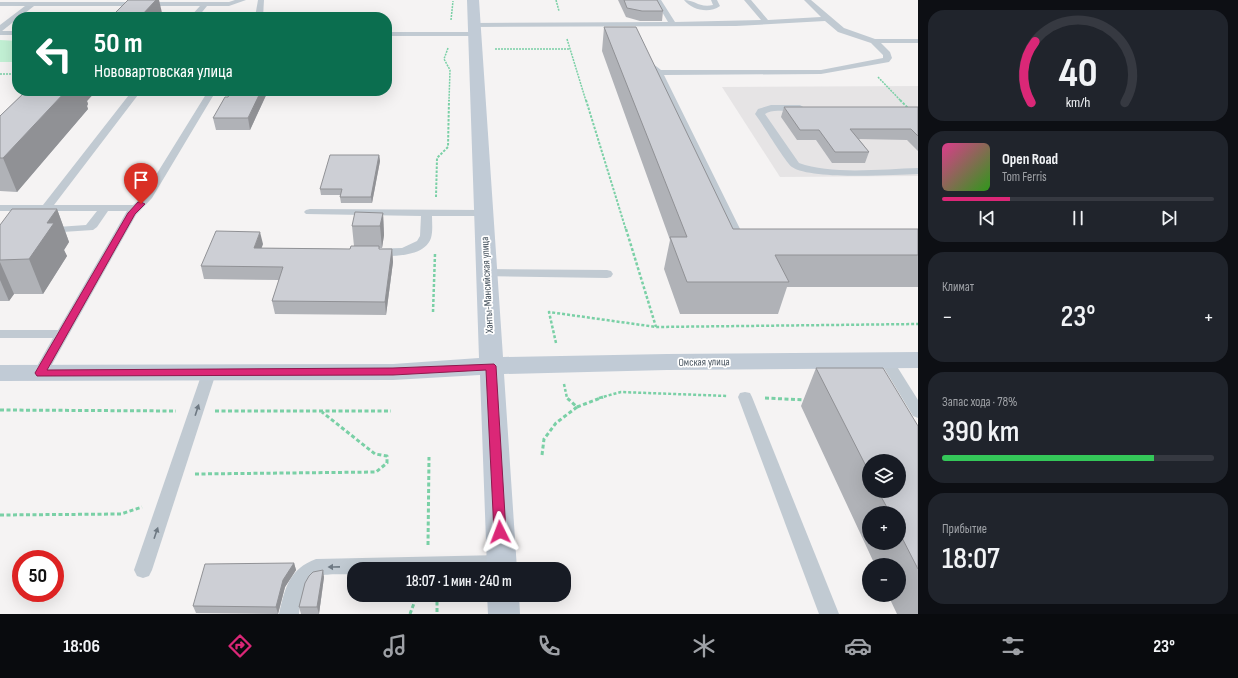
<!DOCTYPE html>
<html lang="ru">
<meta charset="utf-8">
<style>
body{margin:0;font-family:"Sofia Sans Condensed",sans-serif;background:#20242c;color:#f1f3f6;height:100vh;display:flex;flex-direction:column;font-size:15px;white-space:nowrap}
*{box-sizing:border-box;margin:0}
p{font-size:13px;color:#9ea1a6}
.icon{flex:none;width:22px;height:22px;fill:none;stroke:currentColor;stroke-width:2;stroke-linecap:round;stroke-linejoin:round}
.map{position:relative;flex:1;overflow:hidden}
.drawer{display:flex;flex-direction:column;gap:10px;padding:10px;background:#0d0f14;width:320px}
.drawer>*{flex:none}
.banner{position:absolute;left:12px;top:12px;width:380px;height:84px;border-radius:16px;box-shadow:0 4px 16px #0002;background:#0b6e4f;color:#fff;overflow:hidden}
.tools{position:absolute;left:862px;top:454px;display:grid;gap:8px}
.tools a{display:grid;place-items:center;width:44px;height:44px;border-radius:50%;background:#171b24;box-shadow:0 4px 16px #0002;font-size:20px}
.speed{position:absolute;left:12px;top:550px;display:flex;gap:8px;font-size:20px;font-weight:700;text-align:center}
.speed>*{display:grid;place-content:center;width:52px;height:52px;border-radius:50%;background:#171b24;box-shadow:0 4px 16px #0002;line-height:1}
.speed .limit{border:6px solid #d22;background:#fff;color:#111}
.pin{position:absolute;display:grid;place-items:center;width:34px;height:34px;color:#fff;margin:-41px -17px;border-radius:50% 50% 50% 0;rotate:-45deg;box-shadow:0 0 4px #0007}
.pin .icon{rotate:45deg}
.me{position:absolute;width:44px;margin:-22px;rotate:357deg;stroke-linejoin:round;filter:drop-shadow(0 0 3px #0008)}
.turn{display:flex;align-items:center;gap:14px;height:84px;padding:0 16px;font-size:18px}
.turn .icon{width:52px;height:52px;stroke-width:2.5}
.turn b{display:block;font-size:28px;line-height:34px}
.big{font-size:30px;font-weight:600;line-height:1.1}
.drawer .tile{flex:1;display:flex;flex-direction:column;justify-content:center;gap:6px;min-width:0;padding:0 14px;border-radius:16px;background:#20242c}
.drawer .dial{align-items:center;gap:0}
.dial svg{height:104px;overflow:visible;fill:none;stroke:#363941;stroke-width:7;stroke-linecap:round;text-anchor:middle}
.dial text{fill:#f1f3f6;stroke:none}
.song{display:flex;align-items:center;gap:12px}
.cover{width:48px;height:48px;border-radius:6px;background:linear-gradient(135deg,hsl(330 70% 55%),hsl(110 70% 35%))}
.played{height:4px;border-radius:2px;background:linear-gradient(90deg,#db2777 25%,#363941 25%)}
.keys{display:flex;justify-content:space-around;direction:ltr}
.heat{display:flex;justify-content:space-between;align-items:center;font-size:22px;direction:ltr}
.charge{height:6px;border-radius:3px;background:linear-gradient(90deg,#34c759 78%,#363941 0)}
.trip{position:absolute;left:347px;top:562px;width:224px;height:40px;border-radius:16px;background:#171b24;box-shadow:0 4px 16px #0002;font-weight:600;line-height:40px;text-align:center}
.tab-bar{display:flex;height:64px;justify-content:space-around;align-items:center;background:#090b0e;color:#9ea1a6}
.tab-bar .icon{width:28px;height:28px}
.tab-bar .on{color:#db2777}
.tab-bar b{font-size:18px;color:#f1f3f6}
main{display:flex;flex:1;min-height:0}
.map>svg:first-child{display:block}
.education{fill:#e6e4e5}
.green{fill:#c3f1d5}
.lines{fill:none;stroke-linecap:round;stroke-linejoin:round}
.path-far3{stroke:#7ad0a6;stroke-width:1.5;stroke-dasharray:2 1;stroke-linecap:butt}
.path-far2{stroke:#7ad0a6;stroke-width:2;stroke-dasharray:2.5 1.5;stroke-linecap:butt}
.path-far1{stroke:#7ad0a6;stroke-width:2.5;stroke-dasharray:3 2;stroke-linecap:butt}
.path{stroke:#7ad0a6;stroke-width:3;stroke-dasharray:4 2.5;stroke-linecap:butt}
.service{fill:#c1cad2;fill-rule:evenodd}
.secondary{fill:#c1cbd6;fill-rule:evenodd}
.wall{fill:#b0b2b7;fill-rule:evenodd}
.shaded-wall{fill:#909195}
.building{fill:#cdcfd5;stroke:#909195}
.oneway{fill:#6e7983}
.route{fill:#db2777;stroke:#8e194d}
.labels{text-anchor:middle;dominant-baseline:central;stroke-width:3.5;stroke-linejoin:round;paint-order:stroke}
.street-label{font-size:11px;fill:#4a5661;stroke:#fff}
</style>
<main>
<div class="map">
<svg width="918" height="614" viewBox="0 0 918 614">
<rect width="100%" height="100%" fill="#f5f3f3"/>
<polygon class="education" points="918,86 918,176 780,177 722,87"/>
<polygon class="green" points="0,40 17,41 17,51 13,54 17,55 17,62 0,62"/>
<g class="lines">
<g class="path-far3">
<polyline points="556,0 559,11"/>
<polyline points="451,20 453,1"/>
<polyline points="567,39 586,101"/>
<polyline points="448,48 444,59 450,70 449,101"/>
<polyline points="495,49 570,49"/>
<polyline points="0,74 17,74"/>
<polyline points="878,77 901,101"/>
</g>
<g class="path-far2">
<polyline points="586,100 626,230"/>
<polyline points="900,100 908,108"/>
<polyline points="436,197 437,158 448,147 449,100"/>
</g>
<g class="path-far1">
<polyline points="626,229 656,327"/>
<polyline points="433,312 435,254"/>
<polyline points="556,343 549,312 656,327 918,324"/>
<polyline points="564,384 567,398"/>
<polyline points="599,398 621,392 728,396"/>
</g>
<g class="path">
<polyline points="765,398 806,400"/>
<polyline points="577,407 603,397"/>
<polyline points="0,410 176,411"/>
<polyline points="215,411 391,411"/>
<polyline points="542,455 544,439 556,423 577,407 566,397"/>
<polyline points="195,474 376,472 387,463 387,456 375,454 322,412"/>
<polyline points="0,515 121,514 142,507"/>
<polyline points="428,545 429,457"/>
<polyline points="437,595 437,614"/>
<polyline points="410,614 417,595"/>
</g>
<g class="service">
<polygon points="235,0 246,0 229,6 207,6 198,17 190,17 200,6 34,6 20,17 17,17 17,19 2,31 17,31 17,35 0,35 0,25 25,6 0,6 0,2 229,2"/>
<polygon points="258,0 264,0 263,17 255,17"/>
<path d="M655 0H661L675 22 761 20 744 0H751L768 20 821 17 804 0H811L844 28 875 39H918V43H881L890 52 892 58 889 62 821 74 664 75 744 237 751 243 749 245C743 247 737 245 733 239L655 74 641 63V59H647L661 70H821L883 58V55L871 43 838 32 825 21 736 26 474 27 470 25 474 23 668 22Z"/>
<path d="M684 0C695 0 699 8 713 5L711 0H717L720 6C709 14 692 10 684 0Z"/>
<polygon points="387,32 475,32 479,34 475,36 387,36"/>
<polygon points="132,91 141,91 54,205 133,205 143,196 208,91 216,91 152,198 136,215 45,377 40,378 35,377 33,373 53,338 0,338 0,330 58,330 127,211 108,211 97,227 93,230 47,233 43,232 41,230 43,228 86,225 97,211 0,211 0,205 43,205"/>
<path d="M771 105H800L805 108C796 116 775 106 765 114L799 163C831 175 883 169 918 168V174C892 175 811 180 792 167 786 163 762 123 755 114L758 109Z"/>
<path d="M310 209 484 210 490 213 484 216H432C432 223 433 231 431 238 424 258 391 256 374 256L370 255 368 252 370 249 402 248 417 241 420 236 421 216 306 214 304 212 306 210Z"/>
<polygon points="486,269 607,270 611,271 613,274 611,277 607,278 482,276 480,273 482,270"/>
<polygon points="886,355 891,357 918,400 918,418 913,416 879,360 881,357"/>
<polygon points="209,368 214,369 216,373 152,570 149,576 143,578 137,576 134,570 202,373 204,369"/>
<polygon points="745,392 750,393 752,397 839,614 819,614 738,397 740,393"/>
<path d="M501 555 507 557 510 563 507 569H354V574C314 575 306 570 299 614H279C285 588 289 569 316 559Z"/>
</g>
<g class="secondary">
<polygon points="467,0 479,0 503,357 667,354 918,352 918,368 667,370 504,374 517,569 487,569 480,375 393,380 0,381 0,365 393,364 479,358"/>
<polygon points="487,595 519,595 520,614 488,614"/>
</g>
</g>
<g class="wall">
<polygon points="618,0 657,0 663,11 662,21 640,21 626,17"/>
<polygon points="604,27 733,229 918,229 918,287 787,287 778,314 680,314 664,269 670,240 602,51"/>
<polygon points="26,91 96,91 87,101 88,104 87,106 88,109 17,192 0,191 0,116"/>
<polygon points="231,91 268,91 250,130 216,130 213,118 228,97"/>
<polygon points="784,107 918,107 918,151 907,140 859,139 869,152 865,163 832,163 816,140 797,140 781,117"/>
<polygon points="379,155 380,161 372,203 341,203 340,197 341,195 321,195 320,189"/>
<polygon points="57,209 69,242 64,250 67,256 43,294 14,294 9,301 0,301 0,225"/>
<polygon points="383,213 384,235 382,248 379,248 379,249 392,249 393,262 386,315 275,314 272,301 279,280 204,279 201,266 263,244 261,248 350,249 354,246 352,226"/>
<path d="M816 368 918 426V614H897L888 595H899V565H875L801 406ZM869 461 899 491H869ZM869 513H899V543H869Z"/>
<polygon points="294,563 296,570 285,587 278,614 196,613 193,606"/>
<polygon points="324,577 319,614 301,614 299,607"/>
</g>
<g class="shaded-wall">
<polygon points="154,0 159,0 163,17 140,17"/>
<polygon points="66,91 96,91 87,101 88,104 87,106 88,109 17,192 3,158"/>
<polygon points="261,91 268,91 250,130 248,118"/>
<polygon points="379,155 380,161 372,203 371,197"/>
<polygon points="57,209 69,242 64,250 67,256 43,294 29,259 47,223"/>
<polygon points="383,213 384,235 382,248 380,226"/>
<polygon points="260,232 263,244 257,261 254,248"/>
<polygon points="392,249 393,262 386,315 385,302"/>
<polygon points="0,262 14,294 9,301 0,280"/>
<polygon points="294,563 296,570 285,587 278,614 276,607 283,580"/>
<polygon points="323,570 324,577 319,614 317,607"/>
</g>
<g class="building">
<polygon points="128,0 156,0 140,17 111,17"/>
<polygon points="624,0 657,0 663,11 642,11 627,8"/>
<polygon points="604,27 636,27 733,229 918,229 918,255 775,255 789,282 687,282 670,237 687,237"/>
<polygon points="26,91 66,91 3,158 0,158 0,116"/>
<polygon points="231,91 261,91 248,118 213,118 225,97 228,97"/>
<polygon points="784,107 918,107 918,136 911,129 850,129 869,152 835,152 819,130 800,130"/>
<polygon points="330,155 379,155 371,197 340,197 342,189 320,189"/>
<polygon points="12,209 57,209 47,223 54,223 29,259 0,260 0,225"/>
<polygon points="355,212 383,213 380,226 352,226"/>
<polygon points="216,231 260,232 254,248 350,249 351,246 379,246 379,249 392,249 385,302 272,301 283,267 201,266"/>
<polygon points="816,368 883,368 918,426 918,569 899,532 899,513 890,513 878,491 899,491 899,461 869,461 869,472"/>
<polygon points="294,563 283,580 276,607 193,606 205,564"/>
<polygon points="323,570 317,607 299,607 305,583 309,576 313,572"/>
</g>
<defs><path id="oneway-solid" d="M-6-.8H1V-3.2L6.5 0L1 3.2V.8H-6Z"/></defs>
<g class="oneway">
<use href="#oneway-solid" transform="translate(197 410) rotate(-72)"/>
<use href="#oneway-solid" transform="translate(156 533) rotate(-71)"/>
<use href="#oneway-solid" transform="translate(334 567) rotate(179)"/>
</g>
<polygon class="route" points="138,202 141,202 145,204 135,214 47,370 393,368 494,364 496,366 506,532 504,536 500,538 495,536 494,532 486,370 393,375 37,376 35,373 128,213"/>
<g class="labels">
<g class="street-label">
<text transform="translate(487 285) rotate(-93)">Ханты-Мансийская улица</text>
<text transform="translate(704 362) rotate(-1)">Омская улица</text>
</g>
</g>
</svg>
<div class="tools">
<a><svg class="icon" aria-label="layers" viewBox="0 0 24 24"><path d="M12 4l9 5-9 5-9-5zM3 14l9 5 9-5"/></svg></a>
<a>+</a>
<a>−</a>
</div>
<div class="speed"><div class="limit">50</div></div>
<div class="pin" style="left:141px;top:204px;background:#d93025"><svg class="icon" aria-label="arrive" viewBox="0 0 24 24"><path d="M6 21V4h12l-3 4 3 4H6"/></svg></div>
<svg class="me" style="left:500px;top:532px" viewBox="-20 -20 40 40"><path d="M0-17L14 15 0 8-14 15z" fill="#db2777" stroke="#fff" stroke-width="4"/></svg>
<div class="trip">18:07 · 1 мин · 240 m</div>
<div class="banner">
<div class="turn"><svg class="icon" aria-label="left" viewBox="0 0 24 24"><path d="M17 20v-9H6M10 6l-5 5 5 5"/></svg><div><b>50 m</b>Нововартовская улица</div></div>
</div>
</div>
<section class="drawer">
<div class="tile dial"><svg viewBox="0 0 100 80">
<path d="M14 69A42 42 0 1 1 86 69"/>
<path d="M14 69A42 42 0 0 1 17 22" stroke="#db2777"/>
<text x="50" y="56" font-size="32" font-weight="700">40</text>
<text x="50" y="72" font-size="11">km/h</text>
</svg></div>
<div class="tile">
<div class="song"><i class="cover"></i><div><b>Open Road</b><p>Tom Ferris</p></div></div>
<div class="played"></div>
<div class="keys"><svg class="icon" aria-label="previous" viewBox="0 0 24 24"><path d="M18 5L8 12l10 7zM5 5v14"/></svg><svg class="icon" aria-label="pause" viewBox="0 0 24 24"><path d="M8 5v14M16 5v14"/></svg><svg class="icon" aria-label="next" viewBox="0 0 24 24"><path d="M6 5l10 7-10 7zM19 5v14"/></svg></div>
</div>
<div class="tile"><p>Климат</p>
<div class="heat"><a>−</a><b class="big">23°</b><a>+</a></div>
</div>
<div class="tile"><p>Запас хода · 78%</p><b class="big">390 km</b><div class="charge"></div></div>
<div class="tile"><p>Прибытие</p><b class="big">18:07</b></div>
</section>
</main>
<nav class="tab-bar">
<b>18:06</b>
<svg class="icon on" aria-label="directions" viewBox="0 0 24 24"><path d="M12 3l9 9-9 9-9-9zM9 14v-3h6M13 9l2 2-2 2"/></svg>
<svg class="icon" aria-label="music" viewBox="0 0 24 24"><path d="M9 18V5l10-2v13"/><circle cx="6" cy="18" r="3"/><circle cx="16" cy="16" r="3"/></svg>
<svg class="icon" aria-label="phone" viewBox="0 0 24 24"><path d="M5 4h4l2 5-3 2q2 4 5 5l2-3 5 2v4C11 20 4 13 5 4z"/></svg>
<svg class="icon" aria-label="climate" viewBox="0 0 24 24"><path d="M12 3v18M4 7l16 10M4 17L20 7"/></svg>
<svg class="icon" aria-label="car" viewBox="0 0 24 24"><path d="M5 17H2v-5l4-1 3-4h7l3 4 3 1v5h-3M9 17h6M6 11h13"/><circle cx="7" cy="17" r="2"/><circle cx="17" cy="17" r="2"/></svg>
<svg class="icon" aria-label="filters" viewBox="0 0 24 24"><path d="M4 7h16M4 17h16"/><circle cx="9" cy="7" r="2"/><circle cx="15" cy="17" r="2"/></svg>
<b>23°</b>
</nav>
